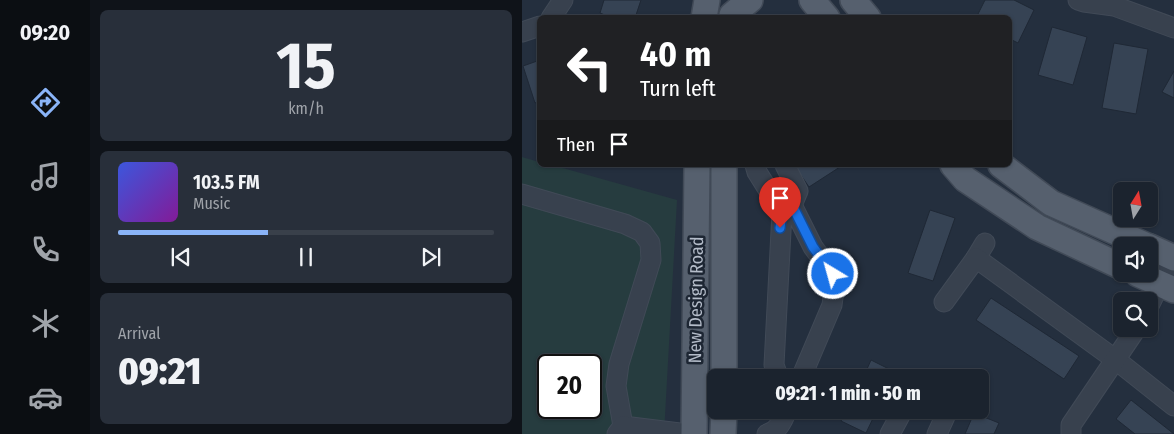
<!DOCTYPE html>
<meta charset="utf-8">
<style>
body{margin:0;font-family:"Fira Sans Condensed",sans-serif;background:#282f3a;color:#f1f3f6;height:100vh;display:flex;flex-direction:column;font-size:19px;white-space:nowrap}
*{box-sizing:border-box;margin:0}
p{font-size:16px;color:#a0a4aa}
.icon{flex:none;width:28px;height:28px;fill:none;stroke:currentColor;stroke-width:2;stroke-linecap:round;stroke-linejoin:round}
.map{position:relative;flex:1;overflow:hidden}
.sheet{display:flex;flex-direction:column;gap:10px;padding:10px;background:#0f1319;width:432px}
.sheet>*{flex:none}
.banner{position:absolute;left:15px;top:15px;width:475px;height:152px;border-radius:8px;box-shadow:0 1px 4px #0004,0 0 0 1px #39404a;background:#202124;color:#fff;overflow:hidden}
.needle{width:32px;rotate:11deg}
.fabs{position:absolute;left:591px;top:182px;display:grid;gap:10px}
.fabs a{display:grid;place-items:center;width:45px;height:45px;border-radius:8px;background:#1b232e;box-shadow:0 1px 4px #0004,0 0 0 1px #39404a;font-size:25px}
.speed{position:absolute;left:15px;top:354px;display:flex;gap:10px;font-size:25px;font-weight:700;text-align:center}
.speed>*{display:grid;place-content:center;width:65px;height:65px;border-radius:50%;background:#1b232e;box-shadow:0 1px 4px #0004,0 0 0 1px #39404a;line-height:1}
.speed .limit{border:2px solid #111;border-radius:8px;background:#fff;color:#111}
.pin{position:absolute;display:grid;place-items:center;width:42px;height:42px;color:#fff;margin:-51px -21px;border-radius:50% 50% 50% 0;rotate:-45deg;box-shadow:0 0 5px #0007}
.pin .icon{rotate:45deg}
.me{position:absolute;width:55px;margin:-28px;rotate:323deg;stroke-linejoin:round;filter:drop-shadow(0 0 4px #0008)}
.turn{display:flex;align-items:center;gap:18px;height:105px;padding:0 20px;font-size:22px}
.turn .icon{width:65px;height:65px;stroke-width:2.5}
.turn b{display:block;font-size:35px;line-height:42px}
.then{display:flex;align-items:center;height:48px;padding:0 20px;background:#0003;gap:10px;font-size:19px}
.big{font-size:38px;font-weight:800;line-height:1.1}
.sheet .widget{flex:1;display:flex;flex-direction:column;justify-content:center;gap:8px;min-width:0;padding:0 18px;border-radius:8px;background:#282f3a}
.sheet .dial{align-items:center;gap:0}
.dial b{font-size:65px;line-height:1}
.song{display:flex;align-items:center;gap:15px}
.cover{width:60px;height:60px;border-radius:8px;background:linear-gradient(135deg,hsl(230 70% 55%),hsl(290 70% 35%))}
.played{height:5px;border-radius:2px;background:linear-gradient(90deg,#8ab4f8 40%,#39404a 40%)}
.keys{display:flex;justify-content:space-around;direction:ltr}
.trip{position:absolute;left:185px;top:369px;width:282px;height:50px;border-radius:8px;background:#1b232e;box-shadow:0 1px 4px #0004,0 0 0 1px #39404a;font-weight:800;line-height:50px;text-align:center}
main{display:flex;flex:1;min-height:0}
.tabs{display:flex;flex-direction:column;width:90px;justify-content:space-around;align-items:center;background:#0b0e12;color:#a0a4aa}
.tabs .icon{width:35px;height:35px}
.tabs .on{color:#8ab4f8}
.tabs b{font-size:22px;color:#f1f3f6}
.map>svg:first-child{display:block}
.green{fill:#263c3f;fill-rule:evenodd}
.building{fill:#364354;stroke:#1f2835}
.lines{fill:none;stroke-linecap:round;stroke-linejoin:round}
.minor-casing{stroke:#414a57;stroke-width:21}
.major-casing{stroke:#414a57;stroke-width:28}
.minor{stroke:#38414e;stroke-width:19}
.major{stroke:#56606e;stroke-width:25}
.route-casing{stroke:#114b97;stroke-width:12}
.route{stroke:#1a73e8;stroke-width:9}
.labels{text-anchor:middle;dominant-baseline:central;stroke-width:5;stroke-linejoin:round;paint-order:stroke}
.street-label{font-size:18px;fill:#b4bcc9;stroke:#1d2633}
</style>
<main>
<nav class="tabs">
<b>09:20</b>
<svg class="icon on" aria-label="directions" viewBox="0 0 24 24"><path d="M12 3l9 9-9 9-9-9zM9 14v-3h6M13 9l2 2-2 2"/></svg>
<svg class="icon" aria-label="music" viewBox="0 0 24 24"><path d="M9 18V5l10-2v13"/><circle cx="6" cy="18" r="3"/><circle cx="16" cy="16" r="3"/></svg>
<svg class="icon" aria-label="phone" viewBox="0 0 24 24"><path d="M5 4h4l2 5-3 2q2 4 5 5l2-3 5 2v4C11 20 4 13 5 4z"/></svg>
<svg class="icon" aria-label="climate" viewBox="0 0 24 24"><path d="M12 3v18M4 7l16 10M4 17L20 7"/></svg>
<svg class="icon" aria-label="car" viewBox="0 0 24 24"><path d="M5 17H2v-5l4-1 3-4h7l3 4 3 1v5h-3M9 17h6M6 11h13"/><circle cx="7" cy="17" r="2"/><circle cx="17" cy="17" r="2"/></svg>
</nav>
<section class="sheet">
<div class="widget dial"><b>15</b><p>km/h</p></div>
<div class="widget">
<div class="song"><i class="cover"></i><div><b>103.5 FM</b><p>Music</p></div></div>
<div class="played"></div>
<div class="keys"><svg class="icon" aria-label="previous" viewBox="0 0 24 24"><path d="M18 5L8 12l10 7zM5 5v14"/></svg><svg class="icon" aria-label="pause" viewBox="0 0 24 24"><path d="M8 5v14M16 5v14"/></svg><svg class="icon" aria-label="next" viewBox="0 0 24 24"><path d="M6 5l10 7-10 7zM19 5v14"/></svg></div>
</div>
<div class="widget"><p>Arrival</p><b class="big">09:21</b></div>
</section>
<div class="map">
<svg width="652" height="434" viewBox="0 0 652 434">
<rect width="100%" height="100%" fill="#242f3e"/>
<path class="green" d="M0 157 17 162 18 165H30L155 200 142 434H0ZM26 365H69V408H26Z"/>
<g class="building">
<polygon points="82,0 119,0 113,18 90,18 78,13"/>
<polygon points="463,0 492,0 512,10 496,43 488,39 488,18 454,18"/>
<polygon points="530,27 565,37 551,85 516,75"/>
<polygon points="592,43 626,49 614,114 580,108"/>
<polygon points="18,60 18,101 13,103 1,66"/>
<polygon points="652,71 652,98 640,92"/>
<polygon points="272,165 321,165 287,187"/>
<polygon points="408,210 433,218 411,281 386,273"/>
<polygon points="469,298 557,356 542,379 454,320"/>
<polygon points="349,360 373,372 370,378 341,378"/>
<polygon points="609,400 652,434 613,434 594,419"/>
<polygon points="325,410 355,410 344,433 319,421"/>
<polygon points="452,413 477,423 472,434 443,434"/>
</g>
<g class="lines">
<g class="minor-casing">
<g id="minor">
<polyline points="556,0 562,2 592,6 652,28"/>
<polyline points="29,18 41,0"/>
<polyline points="0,32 18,26"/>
<polyline points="233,165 235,172 260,212"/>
<polyline points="263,165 276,191 270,205"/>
<polyline points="0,194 103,224 120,232 128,243 129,260 97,364 94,386 101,426"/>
<polyline points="454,258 463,243"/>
<polyline points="422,302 454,258 594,360 652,406"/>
<polyline points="628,304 652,255"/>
<polyline points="258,378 256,376 252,365 260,212 270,205 291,247 311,274 312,290 310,305 279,378"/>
<polyline points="95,434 101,426 166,434"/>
<path d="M245 434C256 431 261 421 265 410"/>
<polyline points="368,434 381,410"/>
<polyline points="415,434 426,410"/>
<polyline points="549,434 549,425 614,329"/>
</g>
</g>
<g class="major-casing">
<g id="major">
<polyline points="290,0 305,18"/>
<polyline points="331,0 346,18"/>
<polyline points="210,15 228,0"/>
<polyline points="182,18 185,0"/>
<polyline points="202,165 202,378"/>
<polyline points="431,165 443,179 515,227 600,267"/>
<polyline points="479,165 529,203 625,246"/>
<polyline points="628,247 652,258"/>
<polyline points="616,274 652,290"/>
<polyline points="172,434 175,165"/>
<polyline points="201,434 202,410"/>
</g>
</g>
<use href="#minor" class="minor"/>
<use href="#major" class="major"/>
</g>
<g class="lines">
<g class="route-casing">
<polyline id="route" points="258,228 260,212 270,205 291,247 311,274"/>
</g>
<use href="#route" class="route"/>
</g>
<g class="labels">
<g class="street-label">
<text transform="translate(174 300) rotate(-89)">New Design Road</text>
</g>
</g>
</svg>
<div class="fabs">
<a><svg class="needle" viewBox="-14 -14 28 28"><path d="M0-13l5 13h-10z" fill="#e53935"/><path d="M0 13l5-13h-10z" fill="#a0a4aa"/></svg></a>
<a><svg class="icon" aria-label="sound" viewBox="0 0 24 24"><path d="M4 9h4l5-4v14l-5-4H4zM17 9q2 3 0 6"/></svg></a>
<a><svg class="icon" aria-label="search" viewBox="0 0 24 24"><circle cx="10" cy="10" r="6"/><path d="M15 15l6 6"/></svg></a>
</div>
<div class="speed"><div class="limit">20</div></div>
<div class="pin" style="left:258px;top:228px;background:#d93025"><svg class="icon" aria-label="arrive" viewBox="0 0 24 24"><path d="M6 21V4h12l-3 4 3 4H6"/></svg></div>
<svg class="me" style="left:311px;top:274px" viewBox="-20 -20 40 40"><circle r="17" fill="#1a73e8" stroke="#fff" stroke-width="3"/><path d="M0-11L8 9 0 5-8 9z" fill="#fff"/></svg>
<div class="trip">09:21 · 1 min · 50 m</div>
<div class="banner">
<div class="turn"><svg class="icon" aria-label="left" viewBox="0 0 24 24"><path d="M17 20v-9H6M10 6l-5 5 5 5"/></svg><div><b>40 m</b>Turn left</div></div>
<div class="then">Then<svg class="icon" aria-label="arrive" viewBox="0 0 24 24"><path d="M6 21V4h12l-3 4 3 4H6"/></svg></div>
</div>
</div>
</main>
